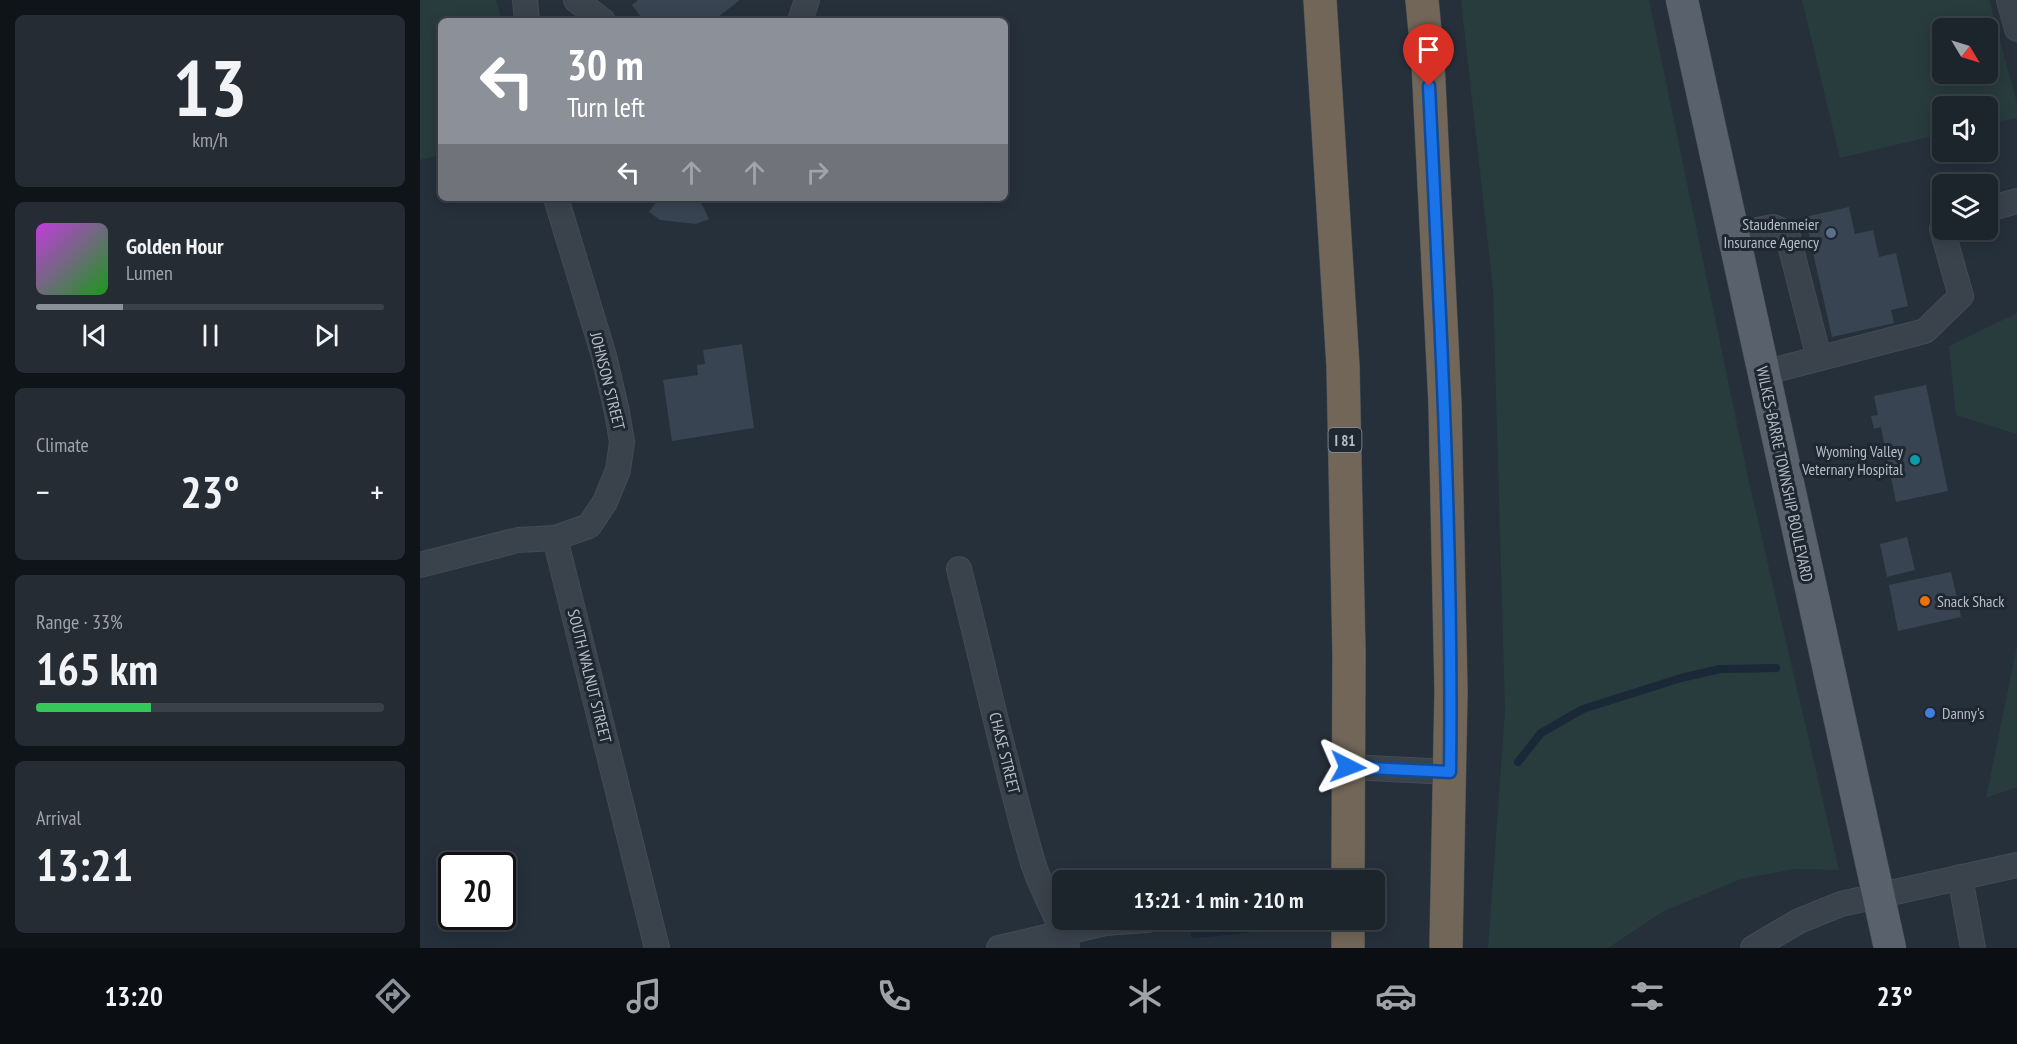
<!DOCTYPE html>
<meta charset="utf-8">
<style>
body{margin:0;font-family:"PT Sans Narrow",sans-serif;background:#252c34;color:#f1f3f6;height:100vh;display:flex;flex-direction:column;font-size:22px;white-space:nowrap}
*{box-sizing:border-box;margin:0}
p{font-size:20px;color:#a0a4a9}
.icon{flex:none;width:33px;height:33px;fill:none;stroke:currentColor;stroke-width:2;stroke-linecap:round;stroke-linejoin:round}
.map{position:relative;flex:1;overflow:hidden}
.sheet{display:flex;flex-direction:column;gap:15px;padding:15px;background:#0f1418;width:420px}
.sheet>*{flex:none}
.guide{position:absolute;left:18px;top:18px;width:570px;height:183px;border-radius:9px;box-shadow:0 3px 15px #0003,0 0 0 2px #3a4148;background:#8c9099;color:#fff;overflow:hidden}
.needle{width:39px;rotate:128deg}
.fabs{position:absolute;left:1512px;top:18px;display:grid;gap:12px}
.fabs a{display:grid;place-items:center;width:66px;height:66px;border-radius:9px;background:#1c242c;box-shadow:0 3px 15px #0003,0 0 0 2px #3a4148;font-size:30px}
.speed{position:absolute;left:18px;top:852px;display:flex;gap:12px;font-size:30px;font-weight:700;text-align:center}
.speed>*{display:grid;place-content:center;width:78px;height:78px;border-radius:50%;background:#1c242c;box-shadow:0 3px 15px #0003,0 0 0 2px #3a4148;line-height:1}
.speed .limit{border:3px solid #111;border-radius:9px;background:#fff;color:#111}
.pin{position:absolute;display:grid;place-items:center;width:51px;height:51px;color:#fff;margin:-62px -26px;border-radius:50% 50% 50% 0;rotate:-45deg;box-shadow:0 0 6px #0007}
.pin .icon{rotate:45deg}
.me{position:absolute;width:66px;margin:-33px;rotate:93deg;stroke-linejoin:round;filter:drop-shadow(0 0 4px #0008)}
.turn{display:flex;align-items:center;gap:21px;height:126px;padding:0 30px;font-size:27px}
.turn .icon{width:78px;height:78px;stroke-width:2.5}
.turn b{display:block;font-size:42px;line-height:51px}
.lanes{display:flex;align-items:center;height:57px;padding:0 30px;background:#0003;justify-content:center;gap:30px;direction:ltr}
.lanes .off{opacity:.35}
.big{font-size:45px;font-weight:800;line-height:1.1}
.sheet .card{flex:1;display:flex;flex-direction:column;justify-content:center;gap:9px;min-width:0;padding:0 21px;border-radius:9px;background:#252c34}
.sheet .dial{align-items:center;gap:0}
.dial b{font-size:78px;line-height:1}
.song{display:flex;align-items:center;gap:18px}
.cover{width:72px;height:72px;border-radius:9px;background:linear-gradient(135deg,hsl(290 70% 55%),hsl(120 70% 35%))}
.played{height:6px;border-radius:3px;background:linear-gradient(90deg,#8c9099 25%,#3a4148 25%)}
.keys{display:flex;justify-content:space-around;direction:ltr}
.heat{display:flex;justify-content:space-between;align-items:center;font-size:33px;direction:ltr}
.charge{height:9px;border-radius:4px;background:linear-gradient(90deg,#34c759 33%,#3a4148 0)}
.trip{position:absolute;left:632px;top:870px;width:333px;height:60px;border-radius:9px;background:#1c242c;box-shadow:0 3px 15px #0003,0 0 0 2px #3a4148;font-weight:800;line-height:60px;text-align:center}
.menu{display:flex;height:96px;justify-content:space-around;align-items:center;background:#0b0e12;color:#a0a4a9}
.menu .icon{width:42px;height:42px}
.menu .current{color:#8c9099}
.menu b{font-size:27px;color:#f1f3f6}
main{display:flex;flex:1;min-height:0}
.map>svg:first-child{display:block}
.green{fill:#283b3d;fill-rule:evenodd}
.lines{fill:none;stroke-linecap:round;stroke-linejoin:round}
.stream{stroke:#1a2838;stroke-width:8}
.building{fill:#394452}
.minor-casing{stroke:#434b55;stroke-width:26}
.major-casing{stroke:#434b55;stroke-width:33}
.highway-casing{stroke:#454d57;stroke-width:34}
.minor{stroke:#3a424c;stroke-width:24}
.major{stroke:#58616c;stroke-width:32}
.highway{stroke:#716658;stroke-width:33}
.route-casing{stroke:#114b97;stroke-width:15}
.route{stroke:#1a73e8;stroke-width:10}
.service-dot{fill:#5c6f8a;stroke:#1f2731;stroke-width:2}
.culture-dot{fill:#0f9aa8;stroke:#1f2731;stroke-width:2}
.food-dot{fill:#e8710a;stroke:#1f2731;stroke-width:2}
.shop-dot{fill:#3f7fe0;stroke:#1f2731;stroke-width:2}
.labels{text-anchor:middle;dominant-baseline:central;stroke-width:6;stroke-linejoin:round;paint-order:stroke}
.shield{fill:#1f2731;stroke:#89909a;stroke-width:1.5}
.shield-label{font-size:15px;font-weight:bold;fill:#b6bdc7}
.poi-label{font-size:16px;fill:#b6bdc7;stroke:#1f2731;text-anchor:end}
.street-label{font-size:16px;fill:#b6bdc7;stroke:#1f2731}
</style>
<main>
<section class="sheet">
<div class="card dial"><b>13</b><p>km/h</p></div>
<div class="card">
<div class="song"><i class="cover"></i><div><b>Golden Hour</b><p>Lumen</p></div></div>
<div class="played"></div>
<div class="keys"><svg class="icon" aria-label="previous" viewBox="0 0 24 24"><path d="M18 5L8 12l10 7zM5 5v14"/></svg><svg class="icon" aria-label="pause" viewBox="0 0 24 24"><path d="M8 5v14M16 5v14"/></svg><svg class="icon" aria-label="next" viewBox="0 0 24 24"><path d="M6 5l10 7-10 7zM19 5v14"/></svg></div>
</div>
<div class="card"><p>Climate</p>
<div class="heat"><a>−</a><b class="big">23°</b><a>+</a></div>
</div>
<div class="card"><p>Range · 33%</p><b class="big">165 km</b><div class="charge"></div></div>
<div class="card"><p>Arrival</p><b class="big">13:21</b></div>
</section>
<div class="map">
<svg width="1597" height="948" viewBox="0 0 1597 948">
<rect width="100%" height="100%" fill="#26303b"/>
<g class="green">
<polygon points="0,0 76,0 82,21 21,21 21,155 0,160"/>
<polygon points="1041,0 1229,0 1329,482 1419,870 1374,869 1321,879 1242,912 1188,948 1068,948 1085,710 1073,289"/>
<path d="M1382 0H1569L1597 103V118L1568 124V106H1522V134L1420 158ZM1522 28H1568V74H1522Z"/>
<polygon points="1597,313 1597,434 1536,415 1529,346"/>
<polygon points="1597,646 1597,787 1566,798"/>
</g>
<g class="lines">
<g class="stream">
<polyline points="1098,762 1121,733 1163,709 1261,678 1300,669 1356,668"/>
<polyline points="775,934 871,924"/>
</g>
</g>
<g class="building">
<polygon points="218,0 320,0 293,21 224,21 212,5"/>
<polygon points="239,198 284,198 280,200 289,219 276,224 240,220 229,212"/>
<polygon points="1429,207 1435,234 1453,230 1459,257 1476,253 1488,306 1471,310 1474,323 1412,337 1385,217"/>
<polygon points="322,344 334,428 252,441 243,380 278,375 277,365 285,364 283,350"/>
<polygon points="1506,385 1528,491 1476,502 1461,427 1454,429 1451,416 1458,415 1454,396"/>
<polygon points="1487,537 1495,570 1467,577 1460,544"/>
<polygon points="1531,572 1541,617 1478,631 1469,585"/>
</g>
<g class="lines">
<g class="minor-casing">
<g id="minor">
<polyline points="105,0 107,21"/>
<polyline points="156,0 183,21"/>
<polyline points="1589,0 1597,29"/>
<polyline points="380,21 387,0"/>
<polyline points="1568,209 1597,201"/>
<polyline points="1313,235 1353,227 1367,233 1399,358"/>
<polyline points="1343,373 1505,331 1541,296 1522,229"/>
<polyline points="135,538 237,948"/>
<polyline points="0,565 98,540 135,538 169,526 185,502 198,470 202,442 197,412 184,356 136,198"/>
<path d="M539 569C564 667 585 766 613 863 622 892 641 920 647 948"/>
<polyline points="929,767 1030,772"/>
<polyline points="1540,877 1553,948"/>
<polyline points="579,948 685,923 728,920"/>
<polyline points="1333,948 1379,921 1421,904 1597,865"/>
</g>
</g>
<g class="major-casing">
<polyline id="major" points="1262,0 1470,948"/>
</g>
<g class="highway-casing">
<g id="highway">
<polyline points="900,0 923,366 929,653 928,880"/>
<polyline points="1002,0 1008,63 1025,404 1031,691 1026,948"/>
<polyline points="928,948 928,920"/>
</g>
</g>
<use href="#minor" class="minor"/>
<use href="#major" class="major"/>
<use href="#highway" class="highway"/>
</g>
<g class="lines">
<g class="route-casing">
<path id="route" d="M928 767 1030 772C1033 543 1020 314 1009 86"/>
</g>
<use href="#route" class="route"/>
</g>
<circle class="service-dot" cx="1411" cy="233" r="6"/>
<circle class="culture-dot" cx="1495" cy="460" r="6"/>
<circle class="food-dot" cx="1505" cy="601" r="6"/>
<circle class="shop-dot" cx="1510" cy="713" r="6"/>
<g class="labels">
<rect class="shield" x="908.5" y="428" width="33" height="24" rx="4.5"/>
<g class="shield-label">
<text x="925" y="440">I 81</text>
</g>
<g class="poi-label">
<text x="1399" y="224">Staudenmeier<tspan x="1399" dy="18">Insurance Agency</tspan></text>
<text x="1483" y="451">Wyoming Valley<tspan x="1483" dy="18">Veternary Hospital</tspan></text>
<text x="1517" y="601" text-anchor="start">Snack Shack</text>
<text x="1522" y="713" text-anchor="start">Danny's</text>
</g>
<g class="street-label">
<text transform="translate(188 381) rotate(76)">JOHNSON STREET</text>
<text transform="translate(1365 474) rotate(78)">WILKES-BARRE TOWNSHIP BOULEVARD</text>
<text transform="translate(170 676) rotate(76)">SOUTH WALNUT STREET</text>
<text transform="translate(585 753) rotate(76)">CHASE STREET</text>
</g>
</g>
</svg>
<div class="fabs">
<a><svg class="needle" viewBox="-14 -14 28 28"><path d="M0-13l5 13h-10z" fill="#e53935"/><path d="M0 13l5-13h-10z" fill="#a0a4a9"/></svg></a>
<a><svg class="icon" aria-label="sound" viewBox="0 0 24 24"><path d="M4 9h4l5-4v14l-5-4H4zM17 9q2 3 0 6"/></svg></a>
<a><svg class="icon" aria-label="layers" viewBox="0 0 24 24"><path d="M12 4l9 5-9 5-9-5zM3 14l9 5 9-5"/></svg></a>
</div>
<div class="speed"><div class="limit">20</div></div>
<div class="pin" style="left:1009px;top:86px;background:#d93025"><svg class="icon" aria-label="arrive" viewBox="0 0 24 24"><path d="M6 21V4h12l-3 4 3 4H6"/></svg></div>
<svg class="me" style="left:928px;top:767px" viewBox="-20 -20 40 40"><path d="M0-17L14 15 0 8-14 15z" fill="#1a73e8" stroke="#fff" stroke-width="4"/></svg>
<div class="trip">13:21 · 1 min · 210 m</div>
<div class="guide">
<div class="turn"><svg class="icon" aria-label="left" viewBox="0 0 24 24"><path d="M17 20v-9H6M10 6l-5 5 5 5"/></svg><div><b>30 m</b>Turn left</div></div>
<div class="lanes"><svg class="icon" aria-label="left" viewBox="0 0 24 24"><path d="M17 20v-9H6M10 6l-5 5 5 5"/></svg><svg class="icon off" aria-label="ahead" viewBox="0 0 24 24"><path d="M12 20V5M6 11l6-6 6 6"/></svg><svg class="icon off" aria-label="ahead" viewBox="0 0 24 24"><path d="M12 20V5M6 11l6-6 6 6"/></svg><svg class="icon off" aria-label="right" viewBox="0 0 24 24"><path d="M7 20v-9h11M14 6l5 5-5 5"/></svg></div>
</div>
</div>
</main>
<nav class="menu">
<b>13:20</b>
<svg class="icon current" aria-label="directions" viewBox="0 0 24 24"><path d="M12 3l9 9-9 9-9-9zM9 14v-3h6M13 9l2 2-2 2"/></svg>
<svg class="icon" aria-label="music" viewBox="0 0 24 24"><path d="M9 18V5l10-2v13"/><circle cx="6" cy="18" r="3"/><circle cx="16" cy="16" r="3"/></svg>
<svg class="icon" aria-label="phone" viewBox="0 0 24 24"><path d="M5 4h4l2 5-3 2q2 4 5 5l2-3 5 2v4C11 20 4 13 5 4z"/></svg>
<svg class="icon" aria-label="climate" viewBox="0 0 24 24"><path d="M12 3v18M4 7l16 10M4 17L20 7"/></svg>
<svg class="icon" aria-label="car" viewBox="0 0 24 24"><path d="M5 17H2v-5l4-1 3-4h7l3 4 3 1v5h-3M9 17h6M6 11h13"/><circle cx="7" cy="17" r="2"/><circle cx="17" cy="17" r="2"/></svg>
<svg class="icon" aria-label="filters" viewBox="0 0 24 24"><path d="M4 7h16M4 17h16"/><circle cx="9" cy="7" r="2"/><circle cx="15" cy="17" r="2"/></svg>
<b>23°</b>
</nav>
